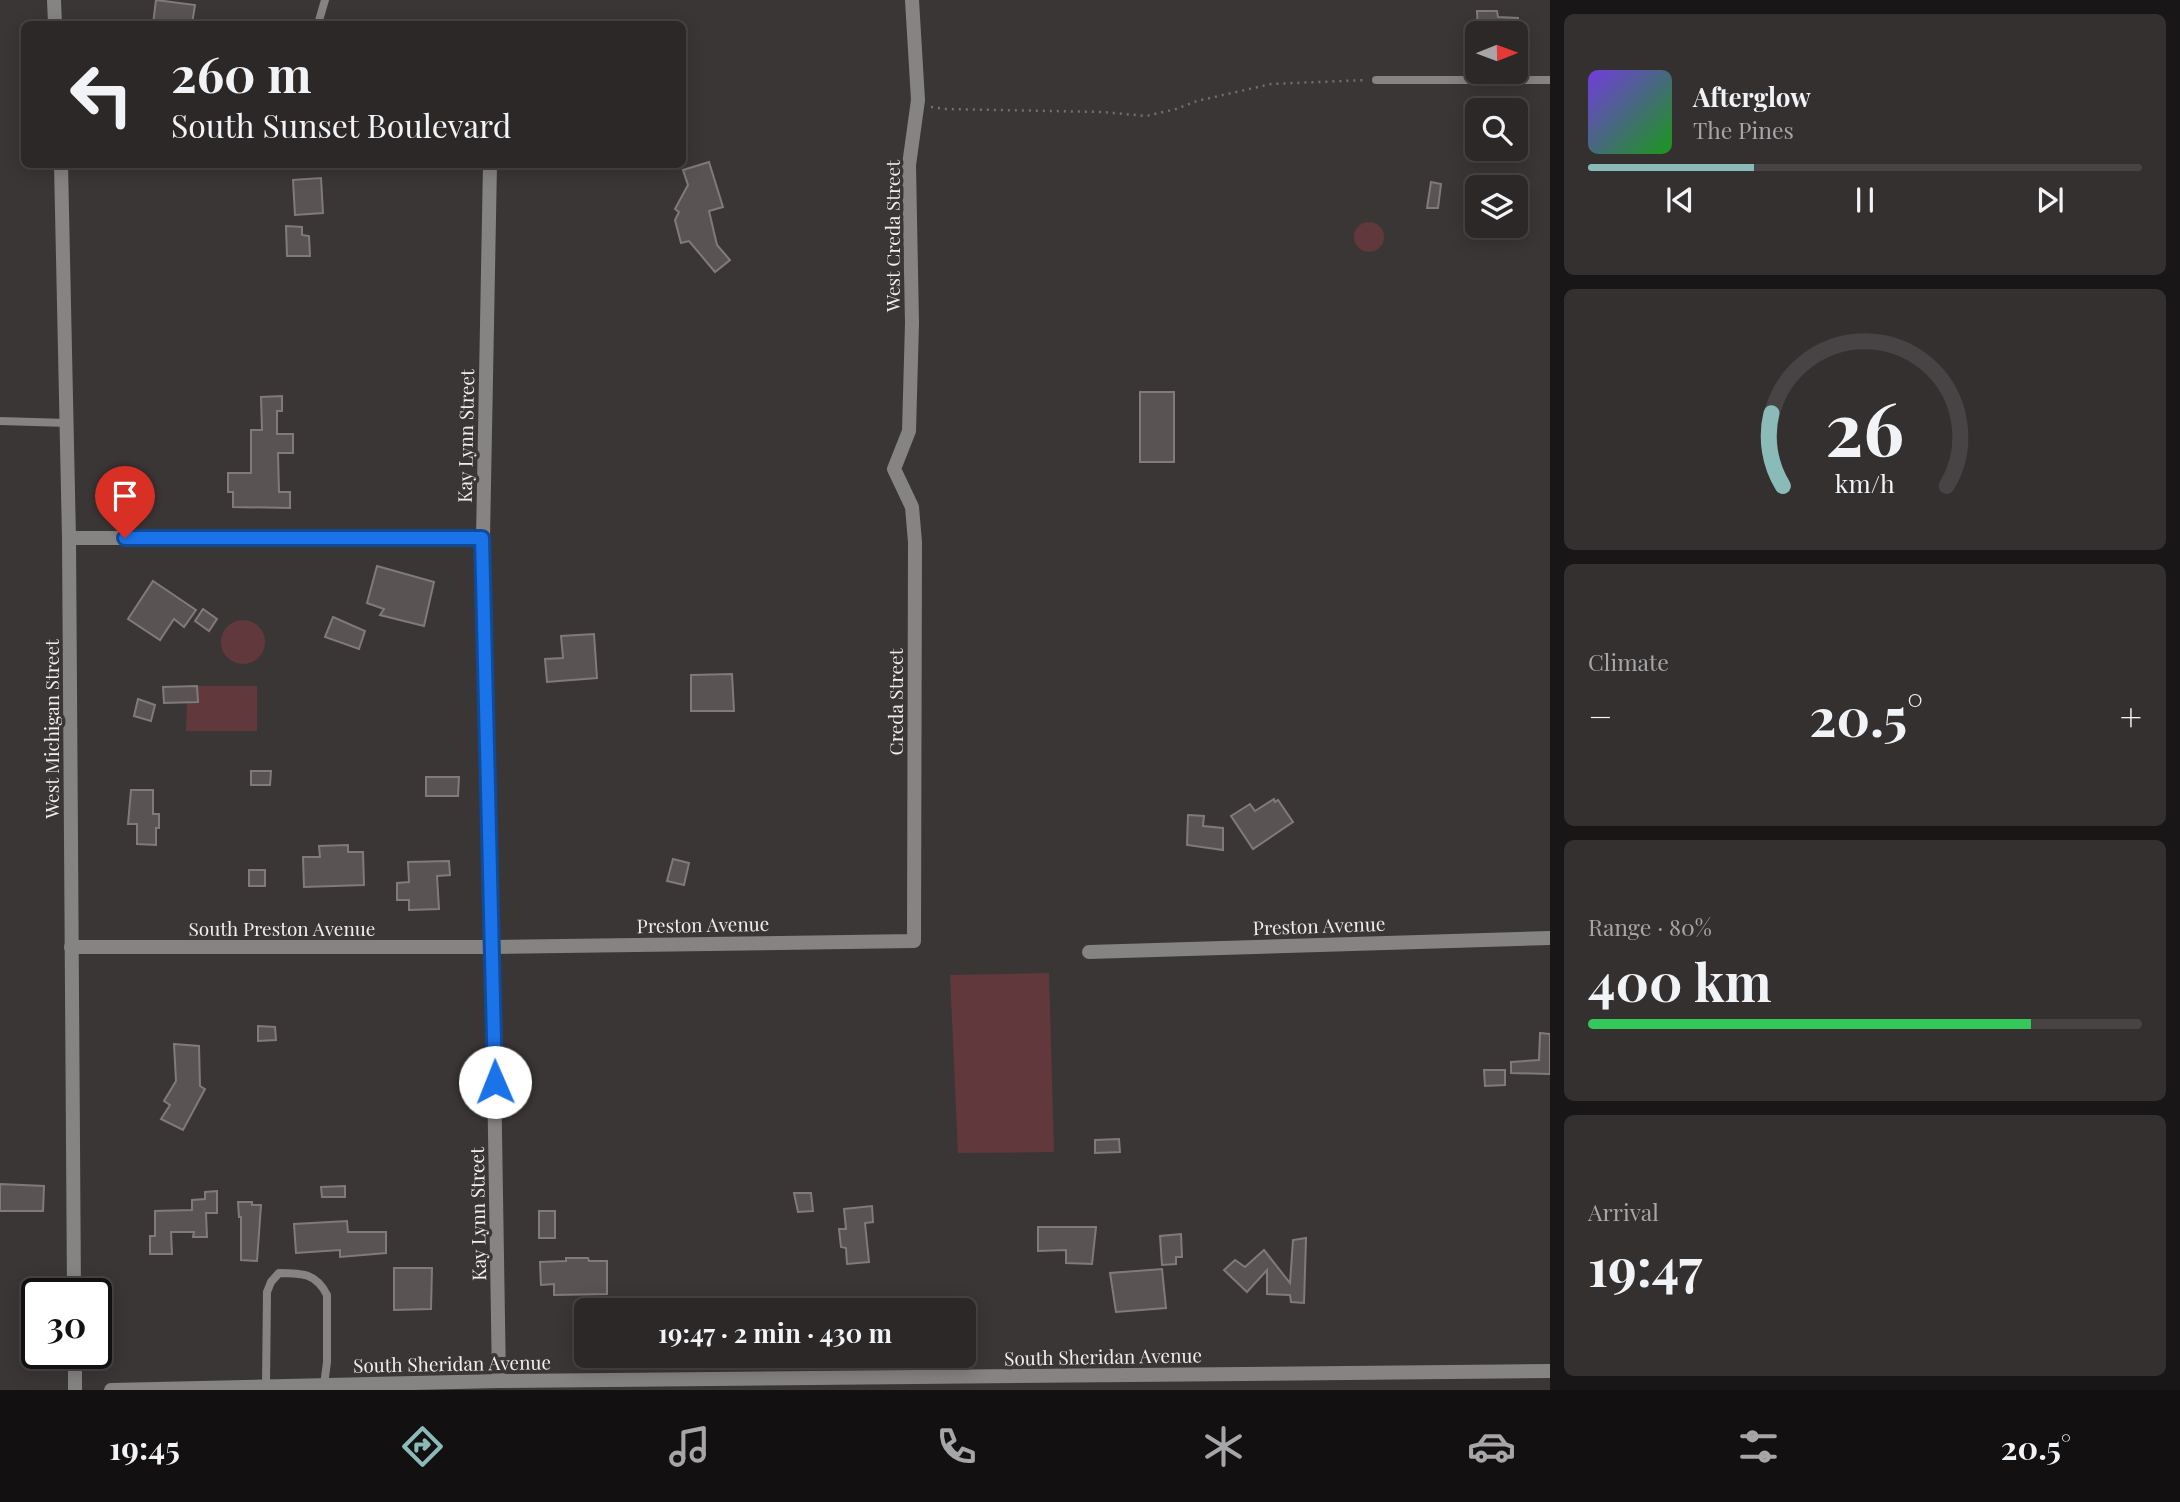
<!DOCTYPE html>
<meta charset="utf-8">
<style>
body{margin:0;font-family:"Playfair Display",serif;background:#343030;color:#f1f3f6;height:100vh;display:flex;flex-direction:column;font-size:26px;white-space:nowrap}
*{box-sizing:border-box;margin:0}
p{font-size:23px;color:#a6a6a8}
.icon{flex:none;width:38px;height:38px;fill:none;stroke:currentColor;stroke-width:2;stroke-linecap:round;stroke-linejoin:round}
.map{position:relative;flex:1;overflow:hidden}
.panel{display:flex;flex-direction:column;gap:14px;padding:14px;background:#181616;width:630px}
.panel>*{flex:none}
.banner{position:absolute;left:21px;top:21px;width:665px;height:147px;border-radius:10px;box-shadow:0 4px 18px #0003,0 0 0 2px #484445;background:#2c2828;color:#f1f3f6;overflow:hidden}
.needle{width:46px;rotate:89deg}
.fabs{position:absolute;left:1465px;top:21px;display:grid;gap:14px}
.fabs a{display:grid;place-items:center;width:63px;height:63px;border-radius:10px;background:#2c2828;box-shadow:0 4px 18px #0003,0 0 0 2px #484445;font-size:35px}
.speed{position:absolute;left:21px;top:1278px;display:flex;gap:14px;font-size:35px;font-weight:700;text-align:center}
.speed>*{display:grid;place-content:center;width:91px;height:91px;border-radius:50%;background:#2c2828;box-shadow:0 4px 18px #0003,0 0 0 2px #484445;line-height:1}
.speed .limit{border:4px solid #111;border-radius:10px;background:#fff;color:#111}
.pin{position:absolute;display:grid;place-items:center;width:60px;height:60px;color:#fff;margin:-72px -30px;border-radius:50% 50% 50% 0;rotate:-45deg;box-shadow:0 0 7px #0007}
.pin .icon{rotate:45deg}
.me{position:absolute;width:77px;margin:-38px;rotate:359deg;stroke-linejoin:round;filter:drop-shadow(0 0 5px #0008)}
.turn{display:flex;align-items:center;gap:24px;height:147px;padding:0 35px;font-size:32px}
.turn .icon{width:91px;height:91px;stroke-width:2.5}
.turn b{display:block;font-size:49px;line-height:60px}
.big{font-size:52px;font-weight:700;line-height:1.1}
.panel .widget{flex:1;display:flex;flex-direction:column;justify-content:center;gap:10px;min-width:0;padding:0 24px;border-radius:10px;background:#343030}
.panel .dial{align-items:center;gap:0}
.dial svg{height:182px;overflow:visible;fill:none;stroke:#484445;stroke-width:7;stroke-linecap:round;text-anchor:middle}
.dial text{fill:#f1f3f6;stroke:none}
.song{display:flex;align-items:center;gap:21px}
.cover{width:84px;height:84px;border-radius:10px;background:linear-gradient(135deg,hsl(260 70% 55%),hsl(120 70% 35%))}
.played{height:7px;border-radius:4px;background:linear-gradient(90deg,#8bbbb9 30%,#484445 30%)}
.keys{display:flex;justify-content:space-around;direction:ltr}
.heat{display:flex;justify-content:space-between;align-items:center;font-size:38px;direction:ltr}
.charge{height:10px;border-radius:5px;background:linear-gradient(90deg,#34c759 80%,#484445 0)}
.trip{position:absolute;left:574px;top:1298px;width:402px;height:70px;border-radius:10px;background:#2c2828;box-shadow:0 4px 18px #0003,0 0 0 2px #484445;font-weight:700;line-height:70px;text-align:center}
.tabs{display:flex;height:112px;justify-content:space-around;align-items:center;background:#121010;color:#a6a6a8}
.tabs .icon{width:49px;height:49px}
.tabs .active{color:#8bbbb9}
.tabs b{font-size:32px;color:#f1f3f6}
main{display:flex;flex:1;min-height:0}
.map>svg:first-child{display:block}
.green{fill:#61383c}
.building{fill:#595353;stroke:#807a7a;stroke-width:2}
.lines{fill:none;stroke-linecap:round;stroke-linejoin:round}
.path{stroke:#747070;stroke-width:2.5;stroke-dasharray:2 5;stroke-linecap:butt}
.service{stroke:#868383;stroke-width:8}
.minor{stroke:#868383;stroke-width:14}
.route-casing{stroke:#114b97;stroke-width:18}
.route{stroke:#1a73e8;stroke-width:12}
.labels{text-anchor:middle;dominant-baseline:central;stroke-width:7;stroke-linejoin:round;paint-order:stroke}
.street-label{font-size:19px;fill:#f1eded;stroke:#3b3636}
</style>
<main>
<div class="map">
<svg width="1550" height="1390" viewBox="0 0 1550 1390">
<rect width="100%" height="100%" fill="#3b3636"/>
<g class="green">
<circle cx="1369" cy="237" r="15"/>
<circle cx="243" cy="642" r="22"/>
<polygon points="198,686 257,686 257,731 186,731 187,702 198,701"/>
<polygon points="1049,973 1054,1152 958,1153 950,975"/>
</g>
<g class="building">
<polygon points="156,0 195,5 192,24 153,24"/>
<polygon points="1477,11 1497,11 1498,17 1518,18 1518,33 1478,33"/>
<polygon points="709,162 723,207 709,211 717,245 730,260 715,272 689,241 681,243 675,220 679,212 675,209 688,185 683,170"/>
<polygon points="321,178 323,213 295,215 293,180"/>
<polygon points="1431,182 1441,184 1438,208 1427,208"/>
<polygon points="286,226 302,227 302,235 309,236 310,256 287,256"/>
<rect x="1140" y="392" width="34" height="70"/>
<polygon points="282,396 282,411 277,411 277,434 293,434 293,453 278,453 279,492 290,492 290,508 233,507 233,492 228,492 228,473 251,473 251,430 262,430 261,397"/>
<polygon points="377,566 434,582 424,626 380,615 384,609 367,603"/>
<polygon points="153,581 196,610 184,627 174,619 160,640 128,619"/>
<polygon points="203,609 217,619 209,631 195,621"/>
<polygon points="333,617 365,631 359,649 325,637"/>
<polygon points="594,634 597,678 547,682 545,659 563,658 561,636"/>
<polygon points="732,674 734,711 691,711 691,675"/>
<polygon points="197,686 198,702 164,703 163,687"/>
<polygon points="138,699 155,705 151,721 134,716"/>
<polygon points="251,771 271,771 270,785 251,785"/>
<polygon points="426,777 459,777 458,796 426,796"/>
<polygon points="131,790 153,790 153,814 159,814 159,828 156,828 156,845 137,844 137,824 128,824"/>
<polygon points="1274,799 1275,802 1278,800 1293,822 1253,849 1231,816 1250,804 1255,811"/>
<polygon points="1188,815 1204,816 1203,826 1223,828 1223,850 1187,845"/>
<polygon points="348,845 348,852 363,852 364,885 304,887 303,857 320,857 319,846"/>
<polygon points="673,859 689,863 684,885 667,881"/>
<polygon points="449,861 450,875 437,876 439,909 409,910 409,900 397,900 397,883 409,882 408,862"/>
<rect x="249" y="870" width="16" height="16"/>
<polygon points="258,1026 275,1027 276,1040 258,1041"/>
<polygon points="1540,1033 1550,1034 1550,1074 1511,1073 1511,1062 1539,1060"/>
<polygon points="174,1044 199,1046 200,1086 205,1089 183,1130 161,1119 170,1105 164,1101 176,1081"/>
<polygon points="1484,1070 1505,1070 1505,1085 1485,1086"/>
<polygon points="1119,1139 1120,1152 1095,1153 1095,1140"/>
<polygon points="0,1184 44,1186 43,1211 0,1211"/>
<polygon points="345,1186 345,1197 322,1197 321,1187"/>
<polygon points="217,1191 217,1213 206,1213 207,1237 193,1237 194,1232 171,1232 172,1254 150,1254 150,1236 155,1236 155,1211 192,1210 192,1200 205,1199 205,1192"/>
<polygon points="794,1193 811,1193 813,1211 798,1212"/>
<polygon points="238,1202 252,1202 252,1205 261,1205 257,1261 241,1260 241,1217 239,1217"/>
<polygon points="872,1206 873,1222 865,1223 869,1262 847,1264 846,1248 841,1247 839,1229 846,1229 844,1209"/>
<rect x="539" y="1211" width="16" height="27"/>
<polygon points="347,1221 348,1232 386,1232 386,1253 340,1257 340,1250 296,1253 294,1224"/>
<polygon points="1038,1227 1096,1227 1092,1264 1066,1263 1066,1250 1038,1251"/>
<polygon points="1181,1234 1182,1257 1176,1257 1176,1264 1162,1265 1160,1236"/>
<polygon points="1306,1238 1304,1303 1291,1302 1290,1295 1267,1294 1267,1270 1247,1292 1224,1270 1235,1260 1245,1267 1264,1250 1290,1283 1293,1240"/>
<polygon points="566,1258 588,1258 589,1261 607,1261 607,1294 554,1295 554,1284 541,1285 540,1262 566,1261"/>
<polygon points="394,1268 432,1268 431,1309 394,1310"/>
<polygon points="1162,1269 1166,1308 1116,1312 1110,1273"/>
</g>
<g class="lines">
<polyline class="path" points="931,107 946,109 1103,112 1146,116 1176,109 1197,101 1271,84 1367,80"/>
<g class="service">
<polyline points="318,24 325,0"/>
<polyline points="1376,80 1550,80"/>
<polyline points="0,421 67,423"/>
<path d="M266 1386 267 1292 271 1282 279 1273C302 1273 316 1273 327 1295V1362L324 1385"/>
</g>
<g class="minor">
<polyline points="54,0 55,24"/>
<polyline points="61,164 69,538 74,1293"/>
<polyline points="490,164 483,538 492,947 499,1381"/>
<polyline points="69,538 483,538"/>
<polyline points="71,947 492,947 914,941 915,542 912,507 894,469 909,431 912,323 909,165 918,100 912,0"/>
<polyline points="1089,952 1550,938"/>
<polyline points="75,1353 75,1390"/>
<polyline points="111,1390 499,1381 1550,1371"/>
</g>
</g>
<g class="lines">
<g class="route-casing">
<polyline id="route" points="125,538 482,538 495,1082"/>
</g>
<use href="#route" class="route"/>
</g>
<g class="labels">
<g class="street-label">
<text transform="translate(892 236) rotate(-90)">West Creda Street</text>
<text transform="translate(465 436) rotate(-89)">Kay Lynn Street</text>
<text transform="translate(895 702) rotate(-90)">Creda Street</text>
<text transform="translate(51 729) rotate(-90)">West Michigan Street</text>
<text transform="translate(703 924) rotate(-1)">Preston Avenue</text>
<text transform="translate(1319 925) rotate(-2)">Preston Avenue</text>
<text x="282" y="928">South Preston Avenue</text>
<text transform="translate(477 1214) rotate(-91)">Kay Lynn Street</text>
<text transform="translate(1103 1356) rotate(-1)">South Sheridan Avenue</text>
<text transform="translate(452 1363) rotate(-1)">South Sheridan Avenue</text>
</g>
</g>
</svg>
<div class="fabs">
<a><svg class="needle" viewBox="-14 -14 28 28"><path d="M0-13l5 13h-10z" fill="#e53935"/><path d="M0 13l5-13h-10z" fill="#a6a6a8"/></svg></a>
<a><svg class="icon" aria-label="search" viewBox="0 0 24 24"><circle cx="10" cy="10" r="6"/><path d="M15 15l6 6"/></svg></a>
<a><svg class="icon" aria-label="layers" viewBox="0 0 24 24"><path d="M12 4l9 5-9 5-9-5zM3 14l9 5 9-5"/></svg></a>
</div>
<div class="speed"><div class="limit">30</div></div>
<div class="pin" style="left:125px;top:538px;background:#d93025"><svg class="icon" aria-label="arrive" viewBox="0 0 24 24"><path d="M6 21V4h12l-3 4 3 4H6"/></svg></div>
<svg class="me" style="left:495px;top:1082px" viewBox="-20 -20 40 40"><circle r="19" fill="#fff"/><path d="M0-13L10 11 0 6-10 11z" fill="#1a73e8"/></svg>
<div class="trip">19:47 · 2 min · 430 m</div>
<div class="banner">
<div class="turn"><svg class="icon" aria-label="left" viewBox="0 0 24 24"><path d="M17 20v-9H6M10 6l-5 5 5 5"/></svg><div><b>260 m</b>South Sunset Boulevard</div></div>
</div>
</div>
<section class="panel">
<div class="widget">
<div class="song"><i class="cover"></i><div><b>Afterglow</b><p>The Pines</p></div></div>
<div class="played"></div>
<div class="keys"><svg class="icon" aria-label="previous" viewBox="0 0 24 24"><path d="M18 5L8 12l10 7zM5 5v14"/></svg><svg class="icon" aria-label="pause" viewBox="0 0 24 24"><path d="M8 5v14M16 5v14"/></svg><svg class="icon" aria-label="next" viewBox="0 0 24 24"><path d="M6 5l10 7-10 7zM19 5v14"/></svg></div>
</div>
<div class="widget dial"><svg viewBox="0 0 100 80">
<path d="M14 69A42 42 0 1 1 86 69"/>
<path d="M14 69A42 42 0 0 1 9 37" stroke="#8bbbb9"/>
<text x="50" y="56" font-size="32" font-weight="700">26</text>
<text x="50" y="72" font-size="11">km/h</text>
</svg></div>
<div class="widget"><p>Climate</p>
<div class="heat"><a>−</a><b class="big">20.5°</b><a>+</a></div>
</div>
<div class="widget"><p>Range · 80%</p><b class="big">400 km</b><div class="charge"></div></div>
<div class="widget"><p>Arrival</p><b class="big">19:47</b></div>
</section>
</main>
<nav class="tabs">
<b>19:45</b>
<svg class="icon active" aria-label="directions" viewBox="0 0 24 24"><path d="M12 3l9 9-9 9-9-9zM9 14v-3h6M13 9l2 2-2 2"/></svg>
<svg class="icon" aria-label="music" viewBox="0 0 24 24"><path d="M9 18V5l10-2v13"/><circle cx="6" cy="18" r="3"/><circle cx="16" cy="16" r="3"/></svg>
<svg class="icon" aria-label="phone" viewBox="0 0 24 24"><path d="M5 4h4l2 5-3 2q2 4 5 5l2-3 5 2v4C11 20 4 13 5 4z"/></svg>
<svg class="icon" aria-label="climate" viewBox="0 0 24 24"><path d="M12 3v18M4 7l16 10M4 17L20 7"/></svg>
<svg class="icon" aria-label="car" viewBox="0 0 24 24"><path d="M5 17H2v-5l4-1 3-4h7l3 4 3 1v5h-3M9 17h6M6 11h13"/><circle cx="7" cy="17" r="2"/><circle cx="17" cy="17" r="2"/></svg>
<svg class="icon" aria-label="filters" viewBox="0 0 24 24"><path d="M4 7h16M4 17h16"/><circle cx="9" cy="7" r="2"/><circle cx="15" cy="17" r="2"/></svg>
<b>20.5°</b>
</nav>
